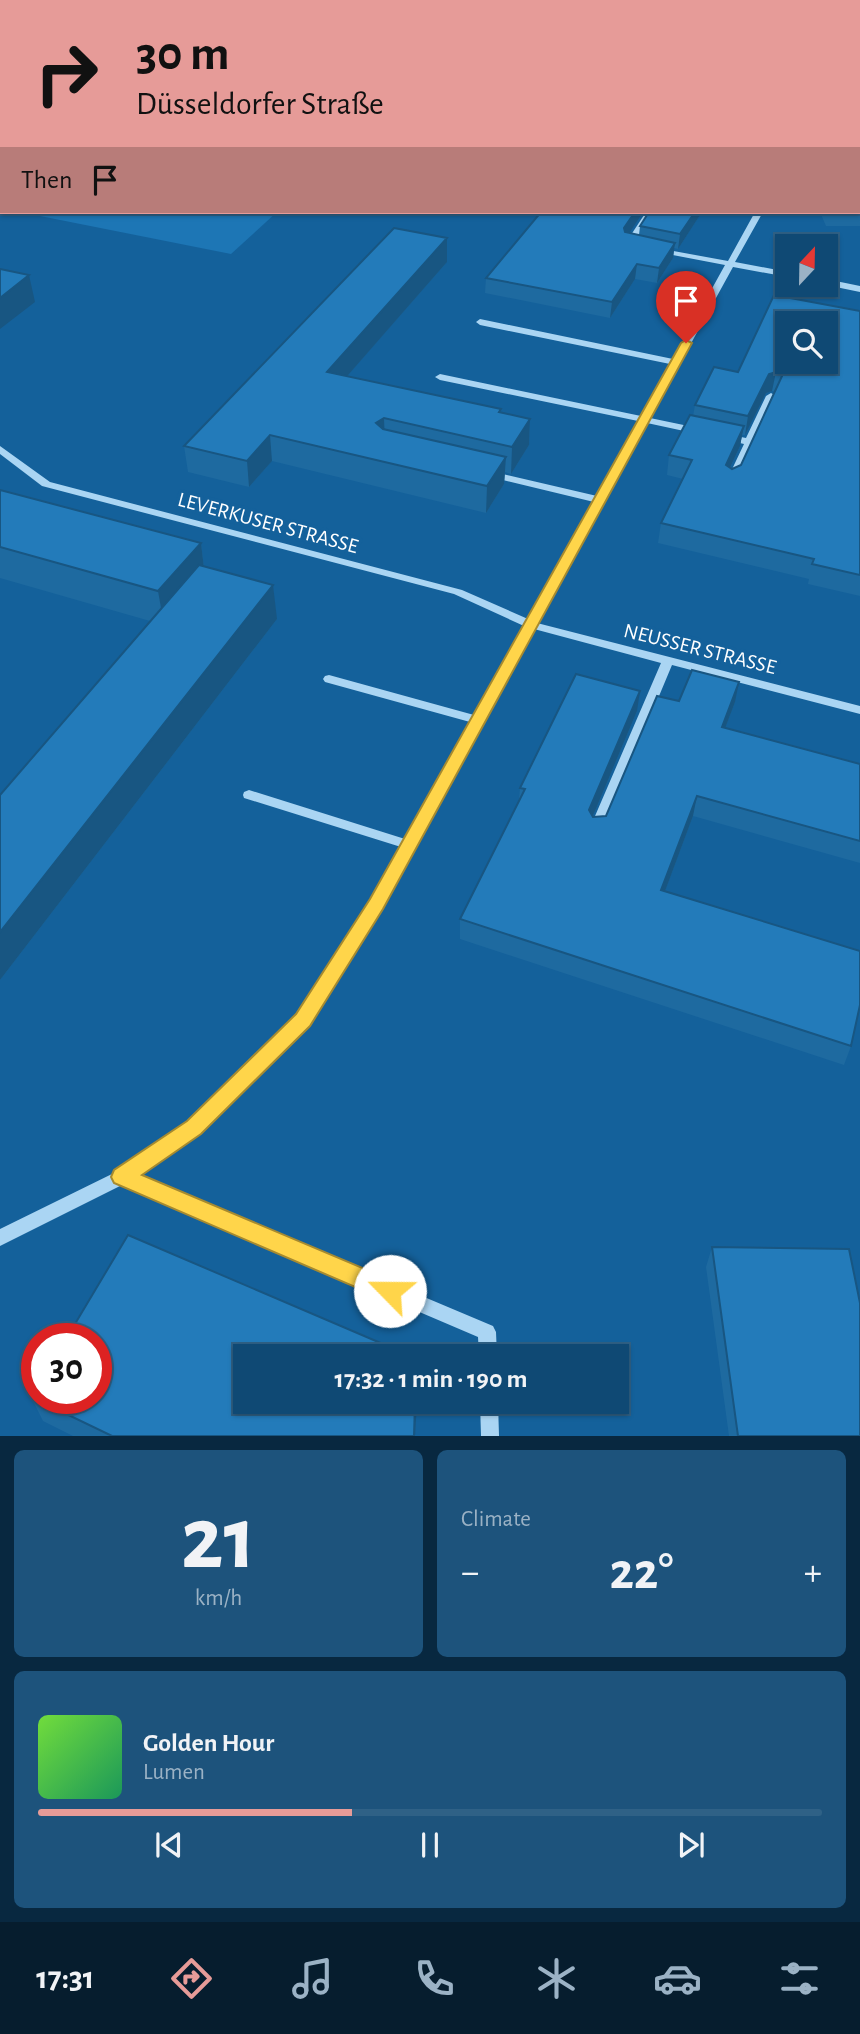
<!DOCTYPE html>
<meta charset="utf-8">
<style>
body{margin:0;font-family:"Alegreya Sans",sans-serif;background:#1d537c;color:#f1f3f6;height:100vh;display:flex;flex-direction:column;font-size:26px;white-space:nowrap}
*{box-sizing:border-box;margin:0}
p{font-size:23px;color:#9bb2c5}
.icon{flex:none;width:38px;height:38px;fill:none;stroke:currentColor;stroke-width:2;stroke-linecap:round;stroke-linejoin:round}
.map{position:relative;height:1436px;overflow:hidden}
.sheet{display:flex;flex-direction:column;gap:14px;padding:14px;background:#082840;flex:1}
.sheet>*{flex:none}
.guide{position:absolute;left:0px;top:0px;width:861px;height:214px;box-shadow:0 2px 5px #0004,0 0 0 2px #2f6186;background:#e69b98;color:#111;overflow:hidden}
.needle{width:46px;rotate:22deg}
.tools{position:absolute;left:775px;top:234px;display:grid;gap:14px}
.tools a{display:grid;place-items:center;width:63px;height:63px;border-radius:0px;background:#0f4974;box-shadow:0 2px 5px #0004,0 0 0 2px #2f6186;font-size:35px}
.speed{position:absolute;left:21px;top:1323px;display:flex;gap:14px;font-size:35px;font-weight:700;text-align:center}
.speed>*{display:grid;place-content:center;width:91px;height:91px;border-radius:50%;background:#0f4974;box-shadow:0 2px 5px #0004,0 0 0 2px #2f6186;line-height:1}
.speed .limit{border:10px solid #d22;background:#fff;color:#111}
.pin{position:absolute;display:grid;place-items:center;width:60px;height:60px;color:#fff;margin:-72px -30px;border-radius:50% 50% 50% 0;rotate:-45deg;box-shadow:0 0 7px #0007}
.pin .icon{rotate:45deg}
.me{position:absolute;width:77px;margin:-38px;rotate:293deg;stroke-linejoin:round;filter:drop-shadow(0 0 5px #0008)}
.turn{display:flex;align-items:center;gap:24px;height:147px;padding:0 21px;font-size:32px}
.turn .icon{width:91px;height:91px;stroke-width:2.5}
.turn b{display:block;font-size:49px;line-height:60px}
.then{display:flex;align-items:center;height:66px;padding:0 21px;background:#0003;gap:14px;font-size:26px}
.big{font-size:52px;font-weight:700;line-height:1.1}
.sheet .tile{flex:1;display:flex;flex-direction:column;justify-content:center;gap:10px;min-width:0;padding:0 24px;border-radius:10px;background:#1d537c}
.sheet .dial{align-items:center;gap:0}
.dial b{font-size:91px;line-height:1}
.song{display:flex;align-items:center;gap:21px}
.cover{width:84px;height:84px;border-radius:10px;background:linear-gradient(135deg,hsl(100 70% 55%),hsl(150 70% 35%))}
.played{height:7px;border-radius:4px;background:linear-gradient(90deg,#e69b98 40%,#2f6186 40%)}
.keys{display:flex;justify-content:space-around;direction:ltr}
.heat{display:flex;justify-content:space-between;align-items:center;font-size:38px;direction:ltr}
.sheet .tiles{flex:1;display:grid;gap:14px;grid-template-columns:1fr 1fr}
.tile:last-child{grid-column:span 2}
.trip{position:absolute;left:233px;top:1344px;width:396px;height:70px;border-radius:0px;background:#0f4974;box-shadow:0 2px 5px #0004,0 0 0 2px #2f6186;font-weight:700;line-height:70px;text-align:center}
.tab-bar{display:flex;height:112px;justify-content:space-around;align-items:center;background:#061d2e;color:#9bb2c5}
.tab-bar .icon{width:49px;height:49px}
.tab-bar .current{color:#e69b98}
.tab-bar b{font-size:32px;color:#f1f3f6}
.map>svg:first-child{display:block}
.green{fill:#1d76b5}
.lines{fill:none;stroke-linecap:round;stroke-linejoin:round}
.minor{fill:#aad5f3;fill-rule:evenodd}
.wall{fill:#1e6aa0;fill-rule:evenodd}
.shaded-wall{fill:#185682}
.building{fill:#237bba;stroke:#185682;stroke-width:2;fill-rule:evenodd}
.route{fill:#ffd54a;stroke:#a68a30;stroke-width:2}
.labels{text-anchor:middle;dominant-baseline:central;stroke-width:7;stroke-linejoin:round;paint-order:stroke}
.street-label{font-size:21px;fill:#fff;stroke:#14619b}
</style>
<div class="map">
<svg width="860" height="1436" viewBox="0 0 860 1436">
<rect width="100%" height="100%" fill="#14619b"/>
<polygon class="green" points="33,212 277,212 231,254 30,214"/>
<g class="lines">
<g class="minor">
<polygon points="646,212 654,212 634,243 637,245 633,247 626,246 625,244"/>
<polygon points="755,212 763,212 735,262 788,272 788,277 733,267 650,418 698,428 703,431 698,434 647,423 537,623 860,706 860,714 672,665 603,830 601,834 591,834 589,830 661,663 534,629 381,908 308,1024 200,1133 137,1176 493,1326 496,1332 497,1356 479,1356 478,1337 122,1185 0,1246 0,1229 116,1172 188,1123 298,1016 371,900 401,847 244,798 243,795 244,792 249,790 405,839 470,722 325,682 323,679 325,676 329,675 474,715 524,626 454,594 42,486 0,454 0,446 50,482 462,590 528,619 594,502 486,476 485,474 490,471 597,496 638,421 440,380 435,377 440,374 641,416 670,364 480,325 476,322 480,319 673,359 725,265 657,252 653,250 657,248 728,261"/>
<polygon points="826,279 860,286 860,292 826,285"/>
<polygon points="771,393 776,396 736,482 735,484 727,484 726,482 744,444 723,439 721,437 726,434 746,438 766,396"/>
<polygon points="480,1402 498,1402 499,1436 481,1436"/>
</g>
</g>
<g class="wall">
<polygon points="0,0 2,2 2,74 0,74"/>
<polygon points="860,102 860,226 826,226 820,212 859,212"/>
<polygon points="702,212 678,249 674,248 673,258 657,283 635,279 610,318 485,293 486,278 629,233 639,235 640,226"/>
<polygon points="447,262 347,376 530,419 529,445 511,474 505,472 504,484 486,513 272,461 249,487 188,472 184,446"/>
<path d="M860 311V596L808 584 809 579 658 543 661 523 683 479 667 475 669 455 693 416 695 405 738 372ZM772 391 775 392 741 465 732 469 730 468 740 446 742 435H745L766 393Z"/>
<polygon points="0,490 201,543 204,567 277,619 0,980 0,795 150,621 0,578"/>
<polygon points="679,701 735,702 725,728 860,764 860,863 693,816 665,891 851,1046 844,1065 460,939 460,919 519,800 520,788 637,711 593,816 593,817 606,816"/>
<polygon points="712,1247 860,1436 729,1436 706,1267"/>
<polygon points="31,1397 417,1402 415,1436 73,1436 43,1421"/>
</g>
<g class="shaded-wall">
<polygon points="635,212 643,212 623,243 624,228"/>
<polygon points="695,212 702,212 678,249 680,234"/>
<polygon points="447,238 447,262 328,398 327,372"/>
<polygon points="675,243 673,258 657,283 659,268"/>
<polygon points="637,264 635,279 610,318 612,302"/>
<polygon points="29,275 35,302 0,329 0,298"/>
<polygon points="776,372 772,391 766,393 745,435 748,416 769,374"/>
<polygon points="384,418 385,444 376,423"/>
<polygon points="530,419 529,445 511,474 512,447"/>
<polygon points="744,426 740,446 722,485 726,465"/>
<polygon points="270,435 272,461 249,487 247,461"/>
<polygon points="506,457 504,484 486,513 487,486"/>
<polygon points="201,543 205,577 164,625 158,591"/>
<polygon points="273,585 277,619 0,980 0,932"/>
<polygon points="739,682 735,702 718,747 722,727"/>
<polygon points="640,691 637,711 587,830 589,810"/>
<polygon points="697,796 693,816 658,910 661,890"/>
<polygon points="415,1402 417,1402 415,1436 414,1436"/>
</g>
<g class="building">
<polygon points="0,0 843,0 856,2 2,2 2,61 0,61 0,20 1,20 1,13 0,13"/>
<rect x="859" y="102" width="1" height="110"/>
<polygon points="541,212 635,212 624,228 625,232 675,243 659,268 637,264 612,302 486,278"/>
<polygon points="649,212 695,212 680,234 640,226"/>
<polygon points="394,228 447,238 327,372 501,409 499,412 530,419 512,447 384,418 376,423 383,429 506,457 487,486 270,435 247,461 184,446"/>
<polygon points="0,269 29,275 0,298"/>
<path d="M774 295 860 311V575L812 564 814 559 661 523 692 460 669 455 690 415 744 426 726 465 732 469 741 465 782 376 776 372 769 374 748 416 695 405 714 367 738 372ZM788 324H826V362H788Z"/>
<polygon points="0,490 201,543 158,591 0,547"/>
<polygon points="199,565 273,585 0,932 0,795"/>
<polygon points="692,670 739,682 722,727 860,764 860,841 697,796 661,890 860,951 860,1005 851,1046 460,919 525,789 520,788 576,674 640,691 589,810 593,817 606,816 657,696 679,701"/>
<polygon points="128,1235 411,1356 245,1356 245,1402 415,1402 414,1436 112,1436 31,1397 37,1388 37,1398 96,1398 96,1339 66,1339"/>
<polygon points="712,1247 849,1249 860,1303 860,1436 738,1436"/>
</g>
<polygon class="route" points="686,340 692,343 383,909 310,1026 201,1134 142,1175 398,1283 401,1291 398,1298 390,1302 114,1183 111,1177 114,1170 187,1121 296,1014 370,899 681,343"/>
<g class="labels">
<g class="street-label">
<text transform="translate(268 523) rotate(15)">LEVERKUSER STRASSE</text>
<text transform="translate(700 649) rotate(14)">NEUSSER STRASSE</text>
</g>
</g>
</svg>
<div class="tools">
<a><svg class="needle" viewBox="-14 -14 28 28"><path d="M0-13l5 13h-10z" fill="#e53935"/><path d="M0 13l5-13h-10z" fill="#9bb2c5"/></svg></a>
<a><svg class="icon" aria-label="search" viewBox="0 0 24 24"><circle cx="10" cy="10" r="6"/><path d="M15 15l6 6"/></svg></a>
</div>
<div class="speed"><div class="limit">30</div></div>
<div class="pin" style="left:686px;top:343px;background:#d93025"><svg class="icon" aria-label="arrive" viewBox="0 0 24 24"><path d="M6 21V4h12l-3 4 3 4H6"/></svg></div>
<svg class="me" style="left:390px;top:1291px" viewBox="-20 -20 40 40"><circle r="19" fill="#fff"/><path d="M0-13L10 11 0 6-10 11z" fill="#ffd54a"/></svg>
<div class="trip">17:32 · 1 min · 190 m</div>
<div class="guide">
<div class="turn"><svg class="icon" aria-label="right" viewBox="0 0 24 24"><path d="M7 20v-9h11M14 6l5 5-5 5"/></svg><div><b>30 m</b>Düsseldorfer Straße</div></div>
<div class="then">Then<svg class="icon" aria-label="arrive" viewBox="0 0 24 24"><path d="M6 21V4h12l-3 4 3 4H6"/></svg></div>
</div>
</div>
<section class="sheet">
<div class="tiles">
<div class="tile dial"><b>21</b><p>km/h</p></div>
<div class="tile"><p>Climate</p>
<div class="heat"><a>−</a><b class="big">22°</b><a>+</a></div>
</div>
<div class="tile">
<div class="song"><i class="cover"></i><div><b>Golden Hour</b><p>Lumen</p></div></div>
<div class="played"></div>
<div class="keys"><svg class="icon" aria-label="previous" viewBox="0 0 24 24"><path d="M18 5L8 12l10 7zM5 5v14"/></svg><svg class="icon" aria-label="pause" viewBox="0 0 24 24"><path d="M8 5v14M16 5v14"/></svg><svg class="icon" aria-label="next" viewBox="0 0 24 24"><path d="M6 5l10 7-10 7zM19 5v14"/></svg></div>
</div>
</div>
</section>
<nav class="tab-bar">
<b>17:31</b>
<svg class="icon current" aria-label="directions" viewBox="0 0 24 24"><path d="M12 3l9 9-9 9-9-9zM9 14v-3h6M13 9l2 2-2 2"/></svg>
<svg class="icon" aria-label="music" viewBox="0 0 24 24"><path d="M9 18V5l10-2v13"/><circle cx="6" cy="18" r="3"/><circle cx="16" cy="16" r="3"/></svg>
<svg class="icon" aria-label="phone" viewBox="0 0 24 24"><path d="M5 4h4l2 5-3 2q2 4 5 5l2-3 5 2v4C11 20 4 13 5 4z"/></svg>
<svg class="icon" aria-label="climate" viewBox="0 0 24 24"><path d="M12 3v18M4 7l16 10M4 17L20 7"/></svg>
<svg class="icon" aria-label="car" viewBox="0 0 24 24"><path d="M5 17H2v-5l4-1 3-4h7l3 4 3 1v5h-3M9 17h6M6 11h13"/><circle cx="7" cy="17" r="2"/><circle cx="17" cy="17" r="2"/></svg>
<svg class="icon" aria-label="filters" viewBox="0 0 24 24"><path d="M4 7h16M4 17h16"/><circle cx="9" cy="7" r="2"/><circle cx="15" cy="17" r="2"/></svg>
</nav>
